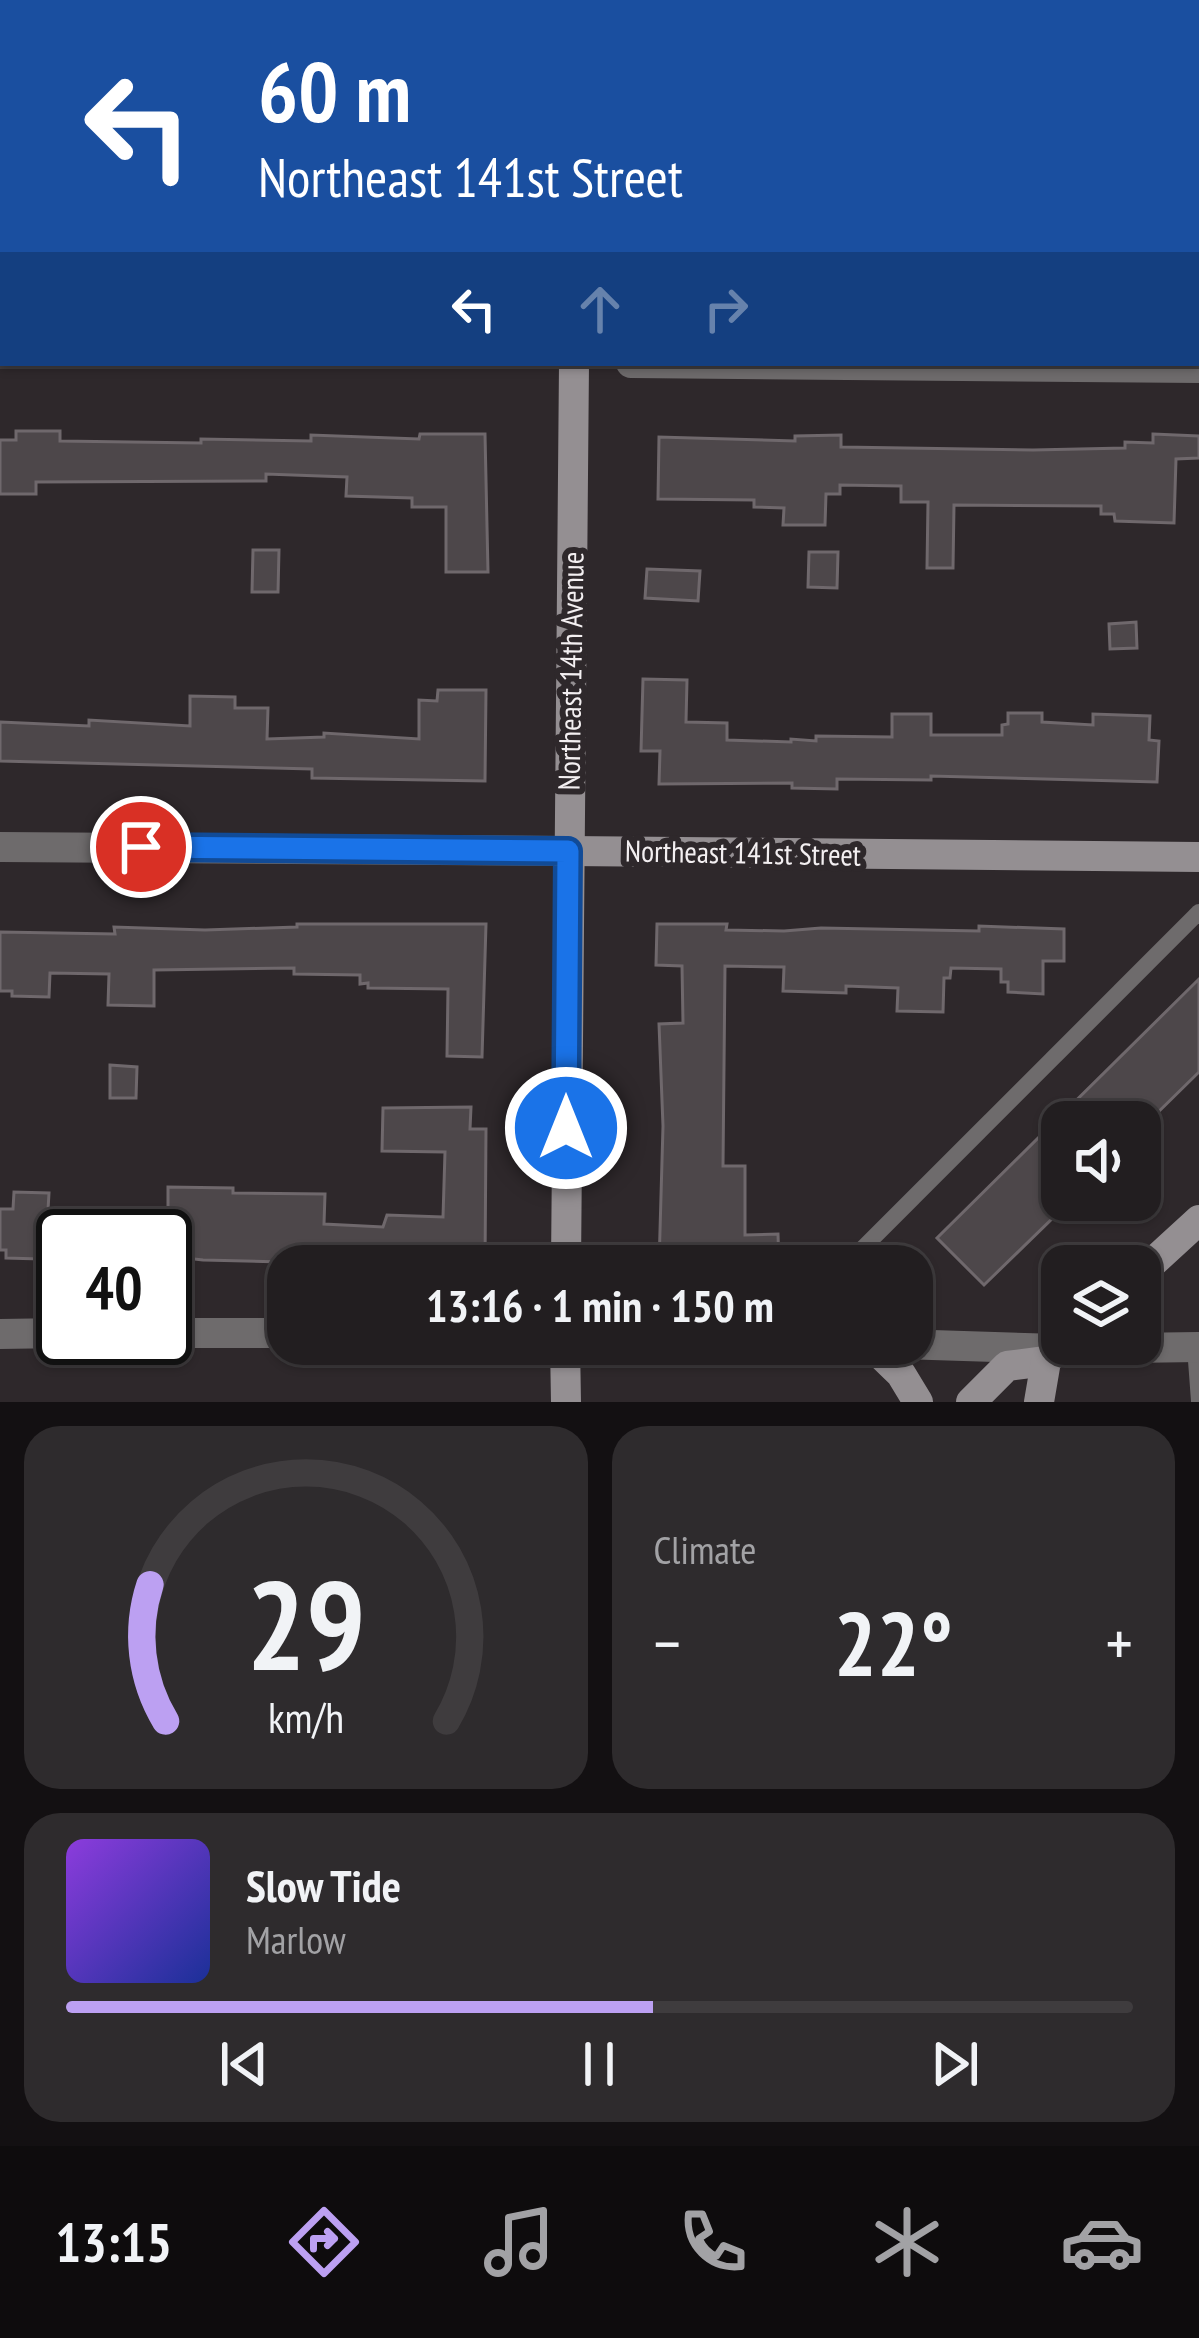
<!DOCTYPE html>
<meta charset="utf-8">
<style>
body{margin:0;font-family:"PT Sans Narrow",sans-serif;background:#2e2b2d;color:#f1f3f6;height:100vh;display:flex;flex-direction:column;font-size:45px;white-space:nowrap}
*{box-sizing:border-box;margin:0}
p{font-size:39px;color:#a2a2a5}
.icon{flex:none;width:66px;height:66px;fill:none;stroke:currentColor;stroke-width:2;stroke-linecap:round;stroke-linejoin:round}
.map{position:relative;height:1402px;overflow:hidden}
.panel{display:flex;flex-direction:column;gap:24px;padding:24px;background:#131012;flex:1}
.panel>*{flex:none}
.banner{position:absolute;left:0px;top:0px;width:1200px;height:366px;box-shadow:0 3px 9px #0004,0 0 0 3px #3f3c3e;background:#1a4fa0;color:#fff;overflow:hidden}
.tools{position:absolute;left:1041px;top:1101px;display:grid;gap:24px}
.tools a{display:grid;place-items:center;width:120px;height:120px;border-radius:24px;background:#221e20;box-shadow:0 3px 9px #0004,0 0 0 3px #3f3c3e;font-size:60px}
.speed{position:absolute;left:36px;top:1209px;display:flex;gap:24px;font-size:60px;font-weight:700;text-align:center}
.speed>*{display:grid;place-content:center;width:156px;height:156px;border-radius:50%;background:#221e20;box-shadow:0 3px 9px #0004,0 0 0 3px #3f3c3e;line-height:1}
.speed .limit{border:6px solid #111;border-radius:18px;background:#fff;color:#111}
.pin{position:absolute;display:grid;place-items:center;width:102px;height:102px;color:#fff;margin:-51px;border:6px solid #fff;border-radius:50%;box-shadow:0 3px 12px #0007}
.me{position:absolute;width:132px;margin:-66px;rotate:0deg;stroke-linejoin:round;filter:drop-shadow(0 0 9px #0008)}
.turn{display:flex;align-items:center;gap:42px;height:252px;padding:0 60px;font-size:54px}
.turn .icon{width:156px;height:156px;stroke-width:2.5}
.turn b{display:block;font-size:84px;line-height:102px}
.lanes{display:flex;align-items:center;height:114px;padding:0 60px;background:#0003;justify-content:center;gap:60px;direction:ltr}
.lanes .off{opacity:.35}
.big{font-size:90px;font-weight:700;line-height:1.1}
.panel .widget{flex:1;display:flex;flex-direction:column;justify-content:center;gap:18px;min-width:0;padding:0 42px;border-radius:36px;background:#2e2b2d}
.panel .dial{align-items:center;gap:0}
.dial svg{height:312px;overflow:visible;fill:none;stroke:#3f3c3e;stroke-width:7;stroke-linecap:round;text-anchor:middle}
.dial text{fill:#f1f3f6;stroke:none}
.song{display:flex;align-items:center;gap:36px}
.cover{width:144px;height:144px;border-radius:18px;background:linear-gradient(135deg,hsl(270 70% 55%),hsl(230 70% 35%))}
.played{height:12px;border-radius:6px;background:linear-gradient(90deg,#bca0f2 55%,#3f3c3e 55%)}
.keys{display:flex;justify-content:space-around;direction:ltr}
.heat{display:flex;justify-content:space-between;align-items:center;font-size:66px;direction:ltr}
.panel .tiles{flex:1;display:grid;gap:24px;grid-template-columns:1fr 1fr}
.widget:last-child{grid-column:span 2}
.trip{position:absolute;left:267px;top:1245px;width:666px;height:120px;border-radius:36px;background:#221e20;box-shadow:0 3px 9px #0004,0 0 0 3px #3f3c3e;font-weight:700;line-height:120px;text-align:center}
.tabs{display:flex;height:192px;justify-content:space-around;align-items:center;background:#0e0c0d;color:#a2a2a5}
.tabs .icon{width:84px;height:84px}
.tabs .selected{color:#bca0f2}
.tabs b{font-size:54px;color:#f1f3f6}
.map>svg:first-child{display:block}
.building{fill:#4d474a;stroke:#6f686c;stroke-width:3}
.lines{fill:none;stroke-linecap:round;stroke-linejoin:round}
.lane{stroke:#6e6b6c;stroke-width:16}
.street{stroke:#6e6b6c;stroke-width:30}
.secondary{stroke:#948f92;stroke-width:30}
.route-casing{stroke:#114b97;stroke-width:30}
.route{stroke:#1a73e8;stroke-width:21}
.labels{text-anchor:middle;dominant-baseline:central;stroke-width:12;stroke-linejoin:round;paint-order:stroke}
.street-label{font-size:30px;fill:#f3eff1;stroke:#2e282b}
</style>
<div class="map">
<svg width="1199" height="1402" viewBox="0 0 1199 1402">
<rect width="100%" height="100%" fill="#2e282b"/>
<g class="building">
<polygon points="16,431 60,431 60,441 201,443 201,439 311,441 311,435 419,439 420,434 485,434 488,572 446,572 446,507 412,507 412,498 346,496 347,477 266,474 266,481 36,482 36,494 0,494 0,440 16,440"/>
<polygon points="1153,434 1199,436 1199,458 1176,459 1174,523 1115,521 1114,514 1101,514 1101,506 954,505 953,568 927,568 928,502 901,502 901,486 840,485 840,494 826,494 825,525 783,525 784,508 754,507 754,500 658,499 659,437 795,441 795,436 841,435 841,447 1033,450 1125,448 1125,442 1153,443"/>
<polygon points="253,550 279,550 278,592 252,592"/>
<polygon points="809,552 838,552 837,588 808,587"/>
<polygon points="647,569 700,571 698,601 645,598"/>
<polygon points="1136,622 1137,648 1110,649 1109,624"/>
<polygon points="643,679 687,680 686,722 727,723 727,740 791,742 791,739 816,741 816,736 892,737 892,714 931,714 931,735 1002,735 1002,725 1008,724 1008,713 1042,713 1042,722 1093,725 1093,714 1150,716 1149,740 1159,741 1157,782 931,776 931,780 837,779 837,789 792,788 792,783 659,784 660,751 641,751"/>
<polygon points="438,690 486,690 485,781 312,778 312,769 0,761 0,722 89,726 89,720 190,726 190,696 235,697 235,708 268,708 267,739 324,737 324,733 419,739 419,700 437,701"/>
<polygon points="297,924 486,924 482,1057 447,1056 448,989 368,988 368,983 360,984 360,975 294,974 294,968 154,970 154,1006 108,1005 109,974 50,973 49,997 12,996 12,991 0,991 0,932 115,934 114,927 205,930 297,927"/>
<polygon points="657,924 727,924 726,930 784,931 821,928 979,931 979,926 1064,929 1064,961 1043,961 1043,994 1008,992 1008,982 1001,982 1001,969 951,968 950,978 944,978 943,1012 897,1011 898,988 846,986 846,993 783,991 784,967 725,966 723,1166 745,1166 745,1235 778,1234 779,1266 659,1266 663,1126 659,1024 683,1023 682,966 656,965"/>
<polygon points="1199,979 1199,1072 1148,1122 1062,1122 1062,1209 984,1285 937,1238"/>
<polygon points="110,1065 137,1067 136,1098 110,1098"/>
<polygon points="471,1107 470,1129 486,1129 485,1266 281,1266 281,1262 203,1260 167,1256 167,1236 53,1236 52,1251 41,1251 40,1259 6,1258 6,1250 0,1250 0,1209 13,1209 14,1192 49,1193 48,1210 168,1210 168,1187 233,1188 233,1193 325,1194 324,1224 383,1227 387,1215 443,1217 445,1152 382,1151 383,1108"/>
</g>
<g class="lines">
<g class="lane">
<polyline points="845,1266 1199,912"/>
<polyline points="1195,1347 1199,1401"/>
</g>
<g class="street">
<polyline points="0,354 3,354"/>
<polyline points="631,363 1199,368"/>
<polyline points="0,847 568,851"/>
<polyline points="165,1333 288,1333"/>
<polyline points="0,1334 63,1333"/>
<polyline points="901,1344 1058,1349 1199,1347"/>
</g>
<g class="secondary">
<polyline points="577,3 577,0"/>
<polyline points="568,851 1199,857"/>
<polyline points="566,1266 574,363"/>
<polyline points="1140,1274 1199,1220"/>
<polyline points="565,1344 566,1402"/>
<polyline points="870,1344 901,1374 918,1402"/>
<polyline points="971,1402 1007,1366 1046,1361"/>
<polyline points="1039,1402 1046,1361 1063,1344"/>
</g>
</g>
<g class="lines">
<g class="route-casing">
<polyline id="route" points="141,847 568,851 566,1128"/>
</g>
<use href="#route" class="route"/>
</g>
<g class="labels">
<g class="street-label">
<text transform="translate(570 671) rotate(-89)">Northeast 14th Avenue</text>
<text transform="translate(743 852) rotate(1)">Northeast 141st Street</text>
</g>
</g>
</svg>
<div class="tools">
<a><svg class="icon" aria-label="sound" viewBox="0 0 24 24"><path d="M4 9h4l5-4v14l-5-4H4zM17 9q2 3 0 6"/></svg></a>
<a><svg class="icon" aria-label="layers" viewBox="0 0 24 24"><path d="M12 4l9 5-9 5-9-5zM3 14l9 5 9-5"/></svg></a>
</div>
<div class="speed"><div class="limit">40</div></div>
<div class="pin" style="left:141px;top:847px;background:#d93025"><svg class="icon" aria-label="arrive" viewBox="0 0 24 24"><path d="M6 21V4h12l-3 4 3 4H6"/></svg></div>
<svg class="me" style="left:566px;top:1128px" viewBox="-20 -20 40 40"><circle r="17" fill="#1a73e8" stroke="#fff" stroke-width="3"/><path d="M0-11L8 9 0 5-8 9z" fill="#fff"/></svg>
<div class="trip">13:16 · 1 min · 150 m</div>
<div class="banner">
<div class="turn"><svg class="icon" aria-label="left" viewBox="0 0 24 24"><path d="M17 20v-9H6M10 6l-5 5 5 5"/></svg><div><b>60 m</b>Northeast 141st Street</div></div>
<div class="lanes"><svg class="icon" aria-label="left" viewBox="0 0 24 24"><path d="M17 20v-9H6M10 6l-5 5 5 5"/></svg><svg class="icon off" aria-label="ahead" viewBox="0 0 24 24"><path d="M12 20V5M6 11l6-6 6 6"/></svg><svg class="icon off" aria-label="right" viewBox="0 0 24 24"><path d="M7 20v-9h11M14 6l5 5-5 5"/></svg></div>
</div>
</div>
<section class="panel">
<div class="tiles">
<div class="widget dial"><svg viewBox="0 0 100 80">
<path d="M14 69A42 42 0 1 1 86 69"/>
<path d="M14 69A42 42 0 0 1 10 34" stroke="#bca0f2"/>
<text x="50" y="56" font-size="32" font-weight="700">29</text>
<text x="50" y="72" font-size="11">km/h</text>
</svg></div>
<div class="widget"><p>Climate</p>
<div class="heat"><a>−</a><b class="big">22°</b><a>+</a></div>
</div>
<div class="widget">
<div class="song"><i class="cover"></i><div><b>Slow Tide</b><p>Marlow</p></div></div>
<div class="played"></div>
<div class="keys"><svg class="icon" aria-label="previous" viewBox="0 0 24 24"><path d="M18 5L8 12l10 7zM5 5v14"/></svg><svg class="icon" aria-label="pause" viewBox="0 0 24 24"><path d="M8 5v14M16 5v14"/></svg><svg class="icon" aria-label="next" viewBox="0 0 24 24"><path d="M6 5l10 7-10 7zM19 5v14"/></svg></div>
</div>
</div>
</section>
<nav class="tabs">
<b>13:15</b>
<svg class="icon selected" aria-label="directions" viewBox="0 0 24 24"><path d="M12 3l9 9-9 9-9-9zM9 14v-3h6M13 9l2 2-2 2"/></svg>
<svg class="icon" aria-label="music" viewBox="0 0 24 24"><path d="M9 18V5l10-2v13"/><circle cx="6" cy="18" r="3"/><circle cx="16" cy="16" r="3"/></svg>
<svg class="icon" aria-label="phone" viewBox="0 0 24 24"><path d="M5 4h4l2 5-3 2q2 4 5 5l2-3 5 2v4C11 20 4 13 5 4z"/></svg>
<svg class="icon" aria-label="climate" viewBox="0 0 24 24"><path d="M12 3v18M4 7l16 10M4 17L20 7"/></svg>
<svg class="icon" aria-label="car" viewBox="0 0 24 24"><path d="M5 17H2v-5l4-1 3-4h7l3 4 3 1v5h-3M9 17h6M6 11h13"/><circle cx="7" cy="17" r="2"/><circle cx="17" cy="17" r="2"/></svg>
</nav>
